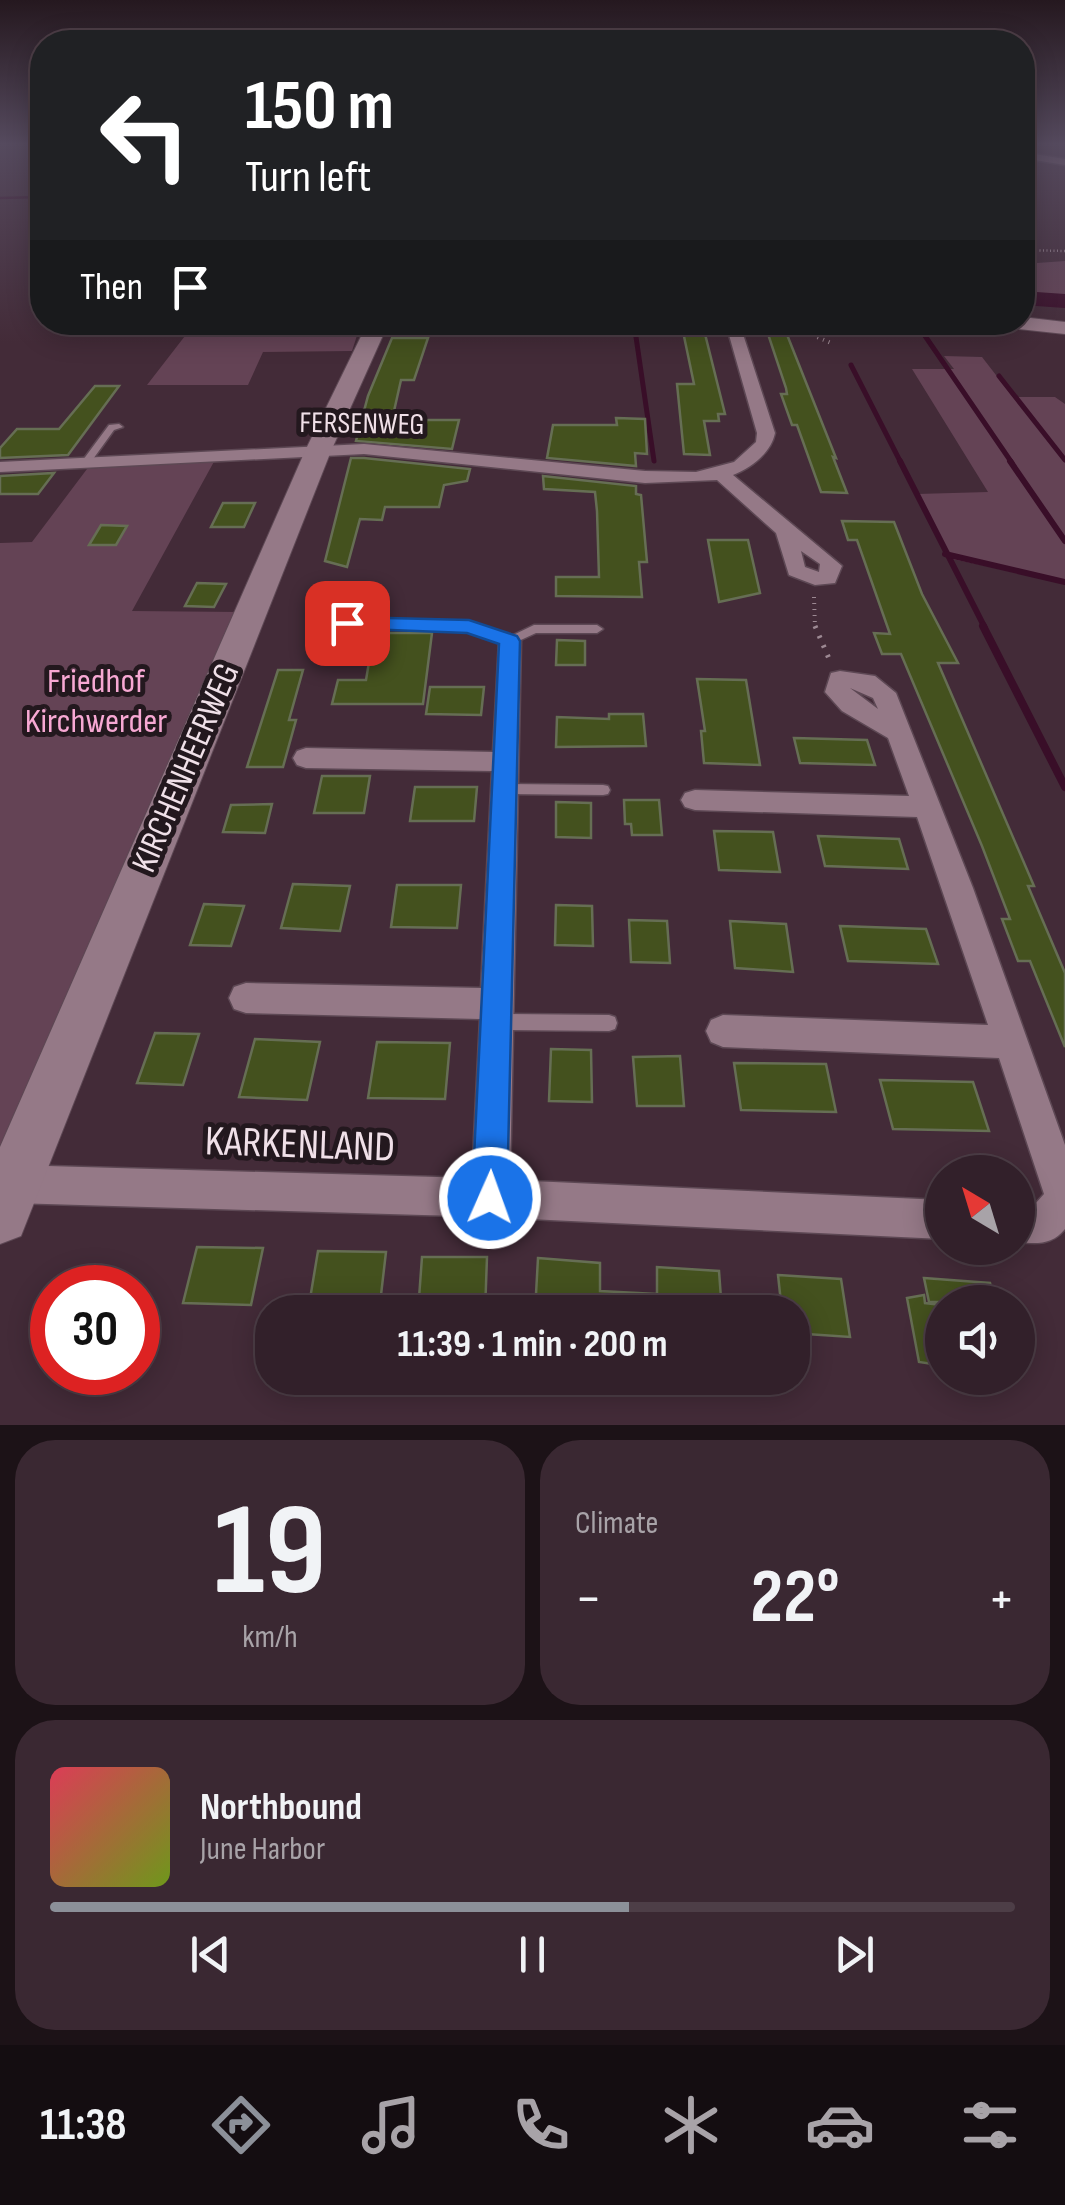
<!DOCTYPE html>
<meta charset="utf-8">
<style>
body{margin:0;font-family:"Sofia Sans Condensed",sans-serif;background:#3a2832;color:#f1f3f6;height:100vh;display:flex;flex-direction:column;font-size:38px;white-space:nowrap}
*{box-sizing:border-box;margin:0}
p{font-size:32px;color:#a8a3a8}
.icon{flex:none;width:55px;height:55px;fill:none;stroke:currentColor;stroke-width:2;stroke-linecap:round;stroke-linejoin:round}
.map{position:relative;height:1425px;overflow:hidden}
.sheet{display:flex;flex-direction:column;gap:15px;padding:15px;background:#1c1217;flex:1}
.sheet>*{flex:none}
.banner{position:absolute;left:30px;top:30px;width:1005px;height:305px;border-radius:40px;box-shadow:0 5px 25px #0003,0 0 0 2px #4d3e47;background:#202124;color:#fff;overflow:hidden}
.needle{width:65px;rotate:322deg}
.tools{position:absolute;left:925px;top:1155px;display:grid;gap:20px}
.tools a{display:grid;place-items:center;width:110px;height:110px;border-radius:50%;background:#32202a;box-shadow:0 5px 25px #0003,0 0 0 2px #4d3e47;font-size:50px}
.speed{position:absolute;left:30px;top:1265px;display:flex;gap:20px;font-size:50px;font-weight:700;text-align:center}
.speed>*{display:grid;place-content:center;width:130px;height:130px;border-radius:50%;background:#32202a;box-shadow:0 5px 25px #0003,0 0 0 2px #4d3e47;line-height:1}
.speed .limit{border:15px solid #d22;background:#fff;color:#111}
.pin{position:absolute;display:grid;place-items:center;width:85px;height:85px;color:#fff;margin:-42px;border-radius:20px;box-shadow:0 5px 15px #0006}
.me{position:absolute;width:110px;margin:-55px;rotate:2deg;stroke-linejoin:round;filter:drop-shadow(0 0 8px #0008)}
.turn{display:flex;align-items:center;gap:35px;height:210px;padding:0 50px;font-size:45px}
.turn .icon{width:130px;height:130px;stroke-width:2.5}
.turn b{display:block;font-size:70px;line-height:85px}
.then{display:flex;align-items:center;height:95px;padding:0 50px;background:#0003;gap:20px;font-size:38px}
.big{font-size:75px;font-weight:700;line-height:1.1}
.sheet .card{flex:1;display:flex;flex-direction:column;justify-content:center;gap:15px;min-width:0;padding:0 35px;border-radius:40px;background:#3a2832}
.sheet .dial{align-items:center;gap:0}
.dial b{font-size:130px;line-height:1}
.song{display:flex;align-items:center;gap:30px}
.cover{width:120px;height:120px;border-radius:15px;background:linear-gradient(135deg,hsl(350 70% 55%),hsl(80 70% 35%))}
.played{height:10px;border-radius:5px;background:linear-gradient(90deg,#8c9099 60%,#4d3e47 60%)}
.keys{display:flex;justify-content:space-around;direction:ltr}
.heat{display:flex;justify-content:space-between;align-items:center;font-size:55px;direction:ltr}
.sheet .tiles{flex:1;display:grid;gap:15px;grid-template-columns:1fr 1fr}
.card:last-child{grid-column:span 2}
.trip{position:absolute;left:255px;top:1295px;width:555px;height:100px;border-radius:40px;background:#32202a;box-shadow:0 5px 25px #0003,0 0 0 2px #4d3e47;font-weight:700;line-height:100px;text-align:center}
.tab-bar{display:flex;height:160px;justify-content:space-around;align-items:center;background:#140d11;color:#a8a3a8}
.tab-bar .icon{width:70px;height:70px}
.tab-bar .selected{color:#8c9099}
.tab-bar b{font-size:45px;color:#f1f3f6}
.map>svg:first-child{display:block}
.green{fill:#644355}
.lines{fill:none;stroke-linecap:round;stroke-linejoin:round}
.stream-far4{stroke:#390e28;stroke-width:2.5}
.stream-far3{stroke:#390e28;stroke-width:4}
.stream-far2{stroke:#390e28;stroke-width:5}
.stream-far1{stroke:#390e28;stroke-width:6}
.stream{stroke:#390e28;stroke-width:8}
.river{fill:#390e28;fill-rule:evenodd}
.building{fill:#44511e;stroke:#666e54;stroke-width:2.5}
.lane-casing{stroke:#5d4854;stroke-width:3}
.street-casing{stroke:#5d4854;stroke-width:3}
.secondary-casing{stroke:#5d4854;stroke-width:2}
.path-far2{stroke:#9d8993;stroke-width:2.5;stroke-dasharray:1 2.5;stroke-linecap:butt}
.path-far1{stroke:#9d8993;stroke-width:4;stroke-dasharray:1 5;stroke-linecap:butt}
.path{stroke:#9d8993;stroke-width:5;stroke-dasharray:2.5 8;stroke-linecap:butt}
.lane{fill:#957987;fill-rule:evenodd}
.street{fill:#957987;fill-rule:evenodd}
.secondary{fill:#957987;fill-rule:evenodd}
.route{fill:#1a73e8;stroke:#114b97;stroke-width:2.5}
.labels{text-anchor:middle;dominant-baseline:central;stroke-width:10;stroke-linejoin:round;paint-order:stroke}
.far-street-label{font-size:30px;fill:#f0e0e8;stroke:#23181e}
.park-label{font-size:35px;fill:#f7a8d3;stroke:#23181e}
.street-label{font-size:35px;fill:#f0e0e8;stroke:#23181e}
.near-street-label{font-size:42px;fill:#f0e0e8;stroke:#23181e}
</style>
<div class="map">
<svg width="1065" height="1425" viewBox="0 0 1065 1425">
<rect width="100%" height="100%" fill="#432b38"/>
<g class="green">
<polygon points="1065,261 1065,307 1023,304 1023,264"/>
<polygon points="195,323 195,322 361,323 352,351 263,352 248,385 147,385"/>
<polygon points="944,356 982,357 1013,397 1055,397 1065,404 1065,582 947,558 917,494 988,492 912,369 954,369"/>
<polygon points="216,458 132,611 239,612 0,1165 0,543 32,542 87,469"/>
</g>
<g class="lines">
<polyline class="stream-far4" points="0,198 42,197"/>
<g class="stream-far3">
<polyline points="634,322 635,332"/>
<polyline points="917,324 923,332"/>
</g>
<g class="stream-far2">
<polyline points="635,330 654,461"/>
<polyline points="921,330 1012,463"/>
<polyline points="851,365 901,463"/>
<polyline points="999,376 1065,460"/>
</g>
<g class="stream-far1">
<polyline points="900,461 985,628"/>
<polyline points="1010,461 1065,541"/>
<polyline points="945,554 1065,582"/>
</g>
<polyline class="stream" points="983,626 1065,787"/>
<polygon class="river" points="1022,291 1065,294 1065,308 1022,305"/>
</g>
<g class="building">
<polygon points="681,322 702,322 725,414 718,414 719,421 704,421 710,455 684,454 677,384 694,384"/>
<polygon points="782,322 836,458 833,457 847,493 821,492 797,425 792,425 781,394 787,394 786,388 766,328"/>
<polygon points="392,338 428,338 414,380 401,380 392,420 459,420 452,449 356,441 368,396"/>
<polygon points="95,386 119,386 68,455 0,458 0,448 17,429 59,429"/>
<polygon points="616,418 645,419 647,454 635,453 636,466 547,458 553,425 617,425"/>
<polygon points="351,458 364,458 470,469 467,481 444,485 439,507 385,507 382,520 360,519 347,567 325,561"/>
<polygon points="54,473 38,494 0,494 0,476"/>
<polygon points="543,476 636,486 636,494 641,495 647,562 639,562 642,597 556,596 556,577 599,577 597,511 595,492 544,489"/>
<polygon points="223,503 255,503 244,527 211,527"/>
<polygon points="842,521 894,522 922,594 958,663 938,663 1034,886 1028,886 1065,973 1065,1047 1030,961 1018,961 1002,919 1010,919 982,846 901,654 882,654 874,633 890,634 857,540 848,540"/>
<polygon points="101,525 127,526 116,545 89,545"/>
<polygon points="708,540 748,540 760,593 719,602"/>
<polygon points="197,583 226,584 214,607 185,606"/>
<polygon points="374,633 432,633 423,704 332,704 338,680 366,680"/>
<polygon points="557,640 585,641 585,665 556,665"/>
<polygon points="278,670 303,670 289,720 296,720 283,767 247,767"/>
<polygon points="697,679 746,680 760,765 704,763 701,731 705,731"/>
<polygon points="430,687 484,687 481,715 426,714"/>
<polygon points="609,714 643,714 646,746 556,747 557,717 609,719"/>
<polygon points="794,738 867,740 875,765 800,763"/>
<polygon points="322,776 370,776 364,813 314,813"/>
<polygon points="415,787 477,787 474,821 410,821"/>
<polygon points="624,800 659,800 662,835 632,835 631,824 625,824"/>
<polygon points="556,802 591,803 591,838 556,837"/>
<polygon points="272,804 265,833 223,832 231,805"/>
<polygon points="714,831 773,832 780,872 719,870"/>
<polygon points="818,836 899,839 908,869 825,866"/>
<polygon points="293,884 350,886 340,931 281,928"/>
<polygon points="397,885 461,885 457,928 391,927"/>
<polygon points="204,904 244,906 231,946 190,945"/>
<polygon points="556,905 592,906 593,946 555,945"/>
<polygon points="629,920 667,921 670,963 631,962"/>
<polygon points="730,921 786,924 793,972 735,968"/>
<polygon points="840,926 926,929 938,964 848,961"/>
<polygon points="155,1033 199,1034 183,1085 137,1083"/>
<polygon points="255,1039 320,1042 307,1100 239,1097"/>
<polygon points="377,1042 450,1043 445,1099 368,1098"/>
<polygon points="551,1049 591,1050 592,1102 549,1101"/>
<polygon points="680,1056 684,1106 637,1106 633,1057"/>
<polygon points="734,1063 826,1064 836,1112 741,1110"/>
<polygon points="880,1080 973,1082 989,1131 893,1129"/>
<polygon points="197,1247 263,1248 251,1305 183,1303"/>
<polygon points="318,1251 386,1252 379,1312 308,1311"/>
<polygon points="422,1257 487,1257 485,1312 418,1312"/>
<polygon points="538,1258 600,1263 600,1291 657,1294 657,1267 719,1271 722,1312 535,1312"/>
<polygon points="778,1275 841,1279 850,1337 792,1333 792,1312 782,1312"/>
<polygon points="924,1278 990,1283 995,1302 929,1302"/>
<polygon points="924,1295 925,1303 942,1305 942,1344 934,1343 939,1365 919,1362 907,1298"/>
</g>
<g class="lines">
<g class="lane-casing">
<g id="lane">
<polygon points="109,425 119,424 123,427 114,430 88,466 82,466 80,464"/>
<polygon points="347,619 469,622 509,637 534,625 597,625 603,629 597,633 536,633 510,645 468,630 343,625 341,623"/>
<polygon points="505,784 603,785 608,786 610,790 608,794 603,795 505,794 500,793 498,789 500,785"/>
<polygon points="498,1014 609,1015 615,1017 617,1023 615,1029 609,1031 498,1030 492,1028 490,1022 492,1016"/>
</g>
</g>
<g class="street-casing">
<g id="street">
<polygon points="1022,152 1065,159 1065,165 1022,158"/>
<path d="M729 322H743L741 328 775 433C771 453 751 468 733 475L842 566 835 583 815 585 789 575 776 533 717 480 645 483 364 454 0 472V462L364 444 645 471 696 472 734 462 756 442 757 433 727 328ZM801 551 820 564 819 572 805 567Z"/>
<polygon points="510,634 521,641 510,1180 942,1200 942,1239 490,1217 13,1203 0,1198 0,1170 13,1165 472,1178 480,1019 246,1013 234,1009 229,998 234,987 246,983 481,988 492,771 306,768 297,765 293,758 297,751 306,748 493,752 499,641"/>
<path d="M840 671 875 676 896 693 973 888 1065 1145V1229C1052 1245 1037 1244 1018 1242V1204H1035L1044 1194 999 1058 723 1047 711 1042 706 1031 711 1020 723 1015 988 1025 917 817 695 810 685 807 681 800 685 793 695 790 909 796 888 738 842 711 825 692 831 673ZM850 688 873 698 878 709Z"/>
</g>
</g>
<g class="secondary-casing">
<g id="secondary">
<polygon points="1022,317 1065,322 1065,334 1009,328 999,322 1022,322"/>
<polygon points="368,322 389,322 331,451 21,1236 0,1244 0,1147 305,451"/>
</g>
</g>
<g class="path-far2">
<polyline points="1022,250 1065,251"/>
<polyline points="797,328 807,332"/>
</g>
<g class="path-far1">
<polyline points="801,330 831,343"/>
<polyline points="814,597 815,628"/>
</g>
<polyline class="path" points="815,626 830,661"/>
<use href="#lane" class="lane"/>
<use href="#street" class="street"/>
<use href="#secondary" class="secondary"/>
</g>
<linearGradient id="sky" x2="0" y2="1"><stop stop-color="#25181f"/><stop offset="0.42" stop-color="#554a5e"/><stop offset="1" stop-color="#554a5e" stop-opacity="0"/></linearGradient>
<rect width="1065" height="343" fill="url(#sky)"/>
<polygon class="route" points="347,617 469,620 517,636 520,641 507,1198 502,1210 490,1216 477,1210 472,1198 499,644 467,633 340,628 337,623"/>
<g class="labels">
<g class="far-street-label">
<text transform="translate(362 424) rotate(1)">FERSENWEG</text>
</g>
<g class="park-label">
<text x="96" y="681">Friedhof<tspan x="96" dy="40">Kirchwerder</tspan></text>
</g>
<g class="street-label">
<text transform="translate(186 768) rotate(-67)">KIRCHENHEERWEG</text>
</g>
<g class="near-street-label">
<text transform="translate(300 1145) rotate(2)">KARKENLAND</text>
</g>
</g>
</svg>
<div class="tools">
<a><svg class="needle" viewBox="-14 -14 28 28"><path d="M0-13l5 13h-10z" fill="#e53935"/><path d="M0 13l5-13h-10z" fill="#a8a3a8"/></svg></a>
<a><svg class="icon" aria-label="sound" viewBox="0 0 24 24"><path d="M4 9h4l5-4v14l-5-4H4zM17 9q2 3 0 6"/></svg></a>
</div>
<div class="speed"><div class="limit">30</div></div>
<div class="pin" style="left:347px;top:623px;background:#d93025"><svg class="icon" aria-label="arrive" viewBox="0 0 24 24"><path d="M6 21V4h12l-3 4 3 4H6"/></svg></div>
<svg class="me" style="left:490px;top:1198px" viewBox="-20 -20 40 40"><circle r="17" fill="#1a73e8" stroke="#fff" stroke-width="3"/><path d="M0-11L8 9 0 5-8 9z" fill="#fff"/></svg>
<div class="trip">11:39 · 1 min · 200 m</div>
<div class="banner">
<div class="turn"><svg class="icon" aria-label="left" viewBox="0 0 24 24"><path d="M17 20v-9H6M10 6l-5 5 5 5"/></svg><div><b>150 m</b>Turn left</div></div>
<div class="then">Then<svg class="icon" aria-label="arrive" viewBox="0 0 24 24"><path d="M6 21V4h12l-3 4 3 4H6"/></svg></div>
</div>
</div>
<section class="sheet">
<div class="tiles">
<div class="card dial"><b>19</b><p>km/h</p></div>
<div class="card"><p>Climate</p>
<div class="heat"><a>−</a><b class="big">22°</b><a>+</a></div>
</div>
<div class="card">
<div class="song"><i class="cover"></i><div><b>Northbound</b><p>June Harbor</p></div></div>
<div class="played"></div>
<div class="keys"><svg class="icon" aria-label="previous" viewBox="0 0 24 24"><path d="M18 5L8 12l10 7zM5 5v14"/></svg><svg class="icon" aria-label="pause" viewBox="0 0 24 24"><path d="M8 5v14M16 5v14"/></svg><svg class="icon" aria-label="next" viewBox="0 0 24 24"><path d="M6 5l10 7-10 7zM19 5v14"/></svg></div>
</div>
</div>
</section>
<nav class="tab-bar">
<b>11:38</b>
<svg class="icon selected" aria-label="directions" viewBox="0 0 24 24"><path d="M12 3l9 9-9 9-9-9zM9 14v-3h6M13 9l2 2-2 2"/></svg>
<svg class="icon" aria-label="music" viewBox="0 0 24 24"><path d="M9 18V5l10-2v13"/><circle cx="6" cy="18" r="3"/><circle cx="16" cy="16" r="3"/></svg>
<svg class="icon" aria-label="phone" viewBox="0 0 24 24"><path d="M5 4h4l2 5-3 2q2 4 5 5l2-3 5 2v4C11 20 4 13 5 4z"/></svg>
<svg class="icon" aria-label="climate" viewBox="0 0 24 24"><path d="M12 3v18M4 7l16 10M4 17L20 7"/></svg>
<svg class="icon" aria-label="car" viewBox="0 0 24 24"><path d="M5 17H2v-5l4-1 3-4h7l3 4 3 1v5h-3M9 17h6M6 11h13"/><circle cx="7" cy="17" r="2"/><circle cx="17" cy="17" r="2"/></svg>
<svg class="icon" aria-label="filters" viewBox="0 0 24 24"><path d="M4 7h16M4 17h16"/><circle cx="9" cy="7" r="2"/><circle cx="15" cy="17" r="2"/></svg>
</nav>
